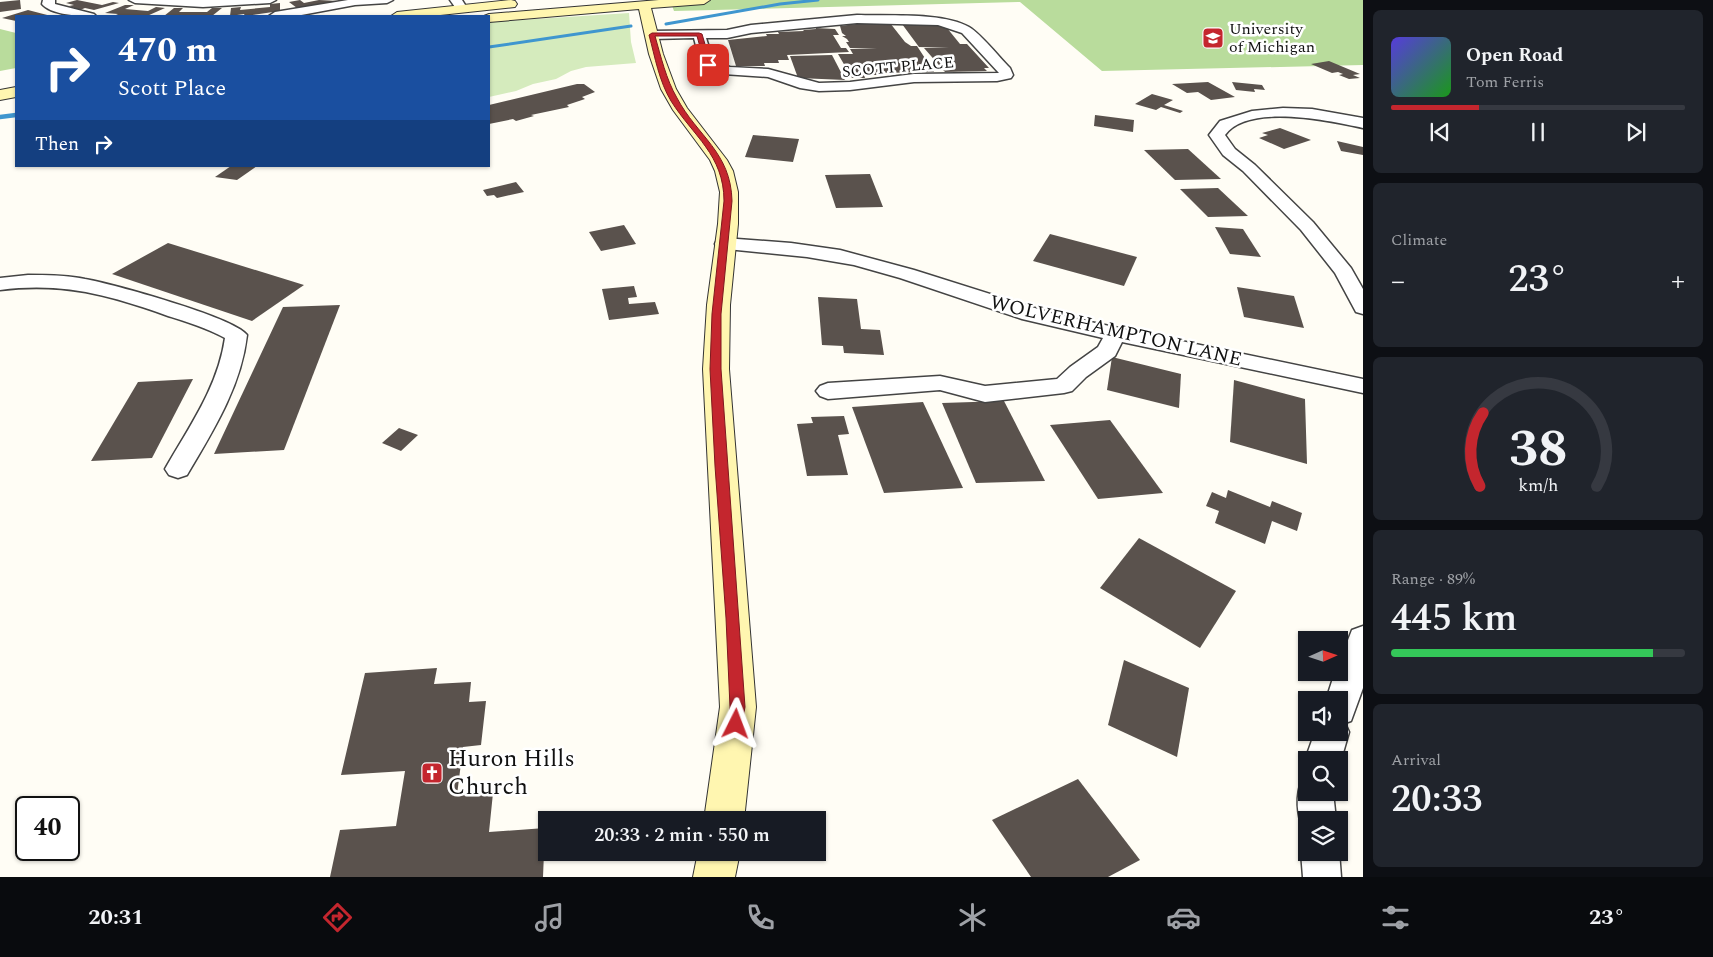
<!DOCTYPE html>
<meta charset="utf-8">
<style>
body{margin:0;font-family:Spectral,serif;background:#20242c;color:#f1f3f6;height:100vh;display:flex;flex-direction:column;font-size:19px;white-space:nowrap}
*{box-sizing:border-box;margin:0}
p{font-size:16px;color:#9ea1a6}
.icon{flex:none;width:28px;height:28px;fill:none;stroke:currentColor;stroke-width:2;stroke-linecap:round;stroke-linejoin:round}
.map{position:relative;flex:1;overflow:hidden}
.drawer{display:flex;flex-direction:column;gap:10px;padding:10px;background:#0d0f14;width:350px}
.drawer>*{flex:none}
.top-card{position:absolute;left:15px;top:15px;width:475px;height:152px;border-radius:0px;box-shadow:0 1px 4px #0004;background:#1a4fa0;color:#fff;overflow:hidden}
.needle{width:32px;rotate:87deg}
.fabs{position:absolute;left:1298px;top:631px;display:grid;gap:10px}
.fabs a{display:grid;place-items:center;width:50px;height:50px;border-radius:0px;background:#171b24;box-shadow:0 1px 4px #0004;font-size:25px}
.speed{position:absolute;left:15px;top:796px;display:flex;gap:10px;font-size:25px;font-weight:700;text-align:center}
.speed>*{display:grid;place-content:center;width:65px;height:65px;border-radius:50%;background:#171b24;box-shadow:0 1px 4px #0004;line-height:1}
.speed .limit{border:2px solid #111;border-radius:8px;background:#fff;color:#111}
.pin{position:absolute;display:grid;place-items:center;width:42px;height:42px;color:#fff;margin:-21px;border-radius:10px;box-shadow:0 2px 8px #0006}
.me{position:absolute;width:55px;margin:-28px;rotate:3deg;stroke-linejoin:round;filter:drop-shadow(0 0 4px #0008)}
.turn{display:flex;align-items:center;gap:18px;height:105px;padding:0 20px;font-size:22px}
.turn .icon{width:65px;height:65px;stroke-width:2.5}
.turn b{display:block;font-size:35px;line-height:42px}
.then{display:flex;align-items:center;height:48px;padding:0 20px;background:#0003;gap:10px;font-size:19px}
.big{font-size:38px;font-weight:600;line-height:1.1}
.drawer .tile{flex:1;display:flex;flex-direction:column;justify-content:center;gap:8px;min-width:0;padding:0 18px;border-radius:8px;background:#20242c}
.drawer .dial{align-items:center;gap:0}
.dial svg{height:130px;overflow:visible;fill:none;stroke:#363941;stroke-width:7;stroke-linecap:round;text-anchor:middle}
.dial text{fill:#f1f3f6;stroke:none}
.song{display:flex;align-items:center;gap:15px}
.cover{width:60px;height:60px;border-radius:8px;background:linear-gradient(135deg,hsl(250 70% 55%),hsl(120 70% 35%))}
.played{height:5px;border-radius:2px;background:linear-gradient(90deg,#c4262e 30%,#363941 30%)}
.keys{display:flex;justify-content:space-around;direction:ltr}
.heat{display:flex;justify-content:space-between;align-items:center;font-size:28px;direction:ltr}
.charge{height:8px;border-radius:4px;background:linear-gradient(90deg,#34c759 89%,#363941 0)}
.trip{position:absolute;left:538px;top:811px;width:288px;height:50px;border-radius:0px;background:#171b24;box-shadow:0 1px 4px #0004;font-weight:600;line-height:50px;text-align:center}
.menu{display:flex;height:80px;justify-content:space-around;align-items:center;background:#090b0e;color:#9ea1a6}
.menu .icon{width:35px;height:35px}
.menu .active{color:#c4262e}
.menu b{font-size:22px;color:#f1f3f6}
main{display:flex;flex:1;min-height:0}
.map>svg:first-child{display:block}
.green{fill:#d5ebbd}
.forest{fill:#b9dc9c}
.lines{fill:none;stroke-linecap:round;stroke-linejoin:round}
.stream-far1{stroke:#3f96cf;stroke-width:3}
.stream{stroke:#3f96cf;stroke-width:4.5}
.building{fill:#5a524d}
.street-casing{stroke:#444;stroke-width:3}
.secondary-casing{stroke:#333;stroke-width:2}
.street{fill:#fff;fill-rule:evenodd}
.secondary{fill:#fff6b0;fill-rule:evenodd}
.route{fill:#c4262e;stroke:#7f191e}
.labels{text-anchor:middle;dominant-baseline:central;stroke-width:5;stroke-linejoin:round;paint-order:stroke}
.far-poi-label{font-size:16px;fill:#111;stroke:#fff;text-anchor:start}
.far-street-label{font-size:16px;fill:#111;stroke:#fff}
.street-label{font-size:20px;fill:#111;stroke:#fff}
.near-poi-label{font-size:24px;fill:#111;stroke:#fff;text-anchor:start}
</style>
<main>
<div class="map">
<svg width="1363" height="877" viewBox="0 0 1363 877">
<rect width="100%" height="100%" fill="#fffdf5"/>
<polygon class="green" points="629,13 631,42 636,63 586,67 571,71 556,79 533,84 516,91 489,97 489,22"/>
<g class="forest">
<polygon points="670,0 1363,0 1363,65 1102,71 1020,2 674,11"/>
<polygon points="0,29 16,33 16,68 0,71"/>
</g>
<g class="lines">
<g class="stream-far1">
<polyline points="666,24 780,4 818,0"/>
<polyline points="489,47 631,26"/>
</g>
<polyline class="stream" points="0,117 16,115"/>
</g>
<g class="building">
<polygon points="20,0 21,9 0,12 0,2"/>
<polygon points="77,0 102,5 113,2 119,3 94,10 85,8 80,10 69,6 74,5 66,3"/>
<polygon points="300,0 304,3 319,0 338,1 314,7 312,6 297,8 289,2"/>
<polygon points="280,3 280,11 245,16 244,14 230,16 231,8 241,7 240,10 270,7 270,4"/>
<polygon points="125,5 134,5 125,9 148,11 156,7 165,8 147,16 114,16 118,14 105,13"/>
<polygon points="174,8 183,8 179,12 207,12 212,8 222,8 212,16 164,16"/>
<polygon points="28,10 51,16 16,16 16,21 2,18"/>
<polygon points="864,23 890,23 905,42 911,46 893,46 917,46 934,72 878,73 878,75 864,75 865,78 852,78 838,54 853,54 850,49 877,48 850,48 846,42 849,42 847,39 842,36 846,36 842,33 840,26"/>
<polygon points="902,24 940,25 943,28 947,28 960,44 967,44 989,68 984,68 987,71 945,72 924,48 949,48 919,47"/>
<polygon points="816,28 835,29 839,35 833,35 841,48 846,48 849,52 787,55 789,60 778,60 779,63 764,63 765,66 736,66 728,40 767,36 766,34 779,34 778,32 804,31 803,30 816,29"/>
<polygon points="832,55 845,80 798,78 790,56"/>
<polygon points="1329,61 1360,74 1353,75 1360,78 1349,79 1339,75 1343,74 1338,72 1332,73 1311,64"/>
<polygon points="1208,82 1235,97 1211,100 1198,92 1187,93 1172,84"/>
<polygon points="1232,82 1262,85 1265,90 1254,89 1255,92 1236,90"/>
<polygon points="577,84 584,84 595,92 582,97 585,99 567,105 569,107 531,115 534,116 516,121 513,119 489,124 489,105"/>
<polygon points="1152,94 1173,100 1164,105 1183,111 1180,113 1161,107 1156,110 1135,104"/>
<polygon points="1095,115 1134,120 1133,132 1094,126"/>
<polygon points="1280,128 1311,140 1284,149 1259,138 1268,135 1262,133"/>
<polygon points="753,135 799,139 793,162 745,157"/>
<polygon points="1337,141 1363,147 1363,155 1341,151"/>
<polygon points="1188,149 1221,179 1175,180 1144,150"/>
<polygon points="231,166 257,166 237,180 215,177"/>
<polygon points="870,174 883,207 836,208 825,175"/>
<polygon points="516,182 524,192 497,198 494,195 487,196 483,190"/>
<polygon points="1218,188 1248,216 1208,217 1180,189"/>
<polygon points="624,225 636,244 601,251 589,232"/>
<polygon points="1215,227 1243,229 1261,257 1230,254"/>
<polygon points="1050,234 1137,257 1124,286 1033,261"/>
<polygon points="168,243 304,285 252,321 112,274"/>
<polygon points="634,286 637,297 628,298 629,304 655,302 659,314 609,320 602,289"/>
<polygon points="1237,287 1294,296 1304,328 1244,317"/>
<polygon points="818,297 857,299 861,329 880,330 884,355 844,353 843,346 822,345"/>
<polygon points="340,305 284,450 214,454 283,307"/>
<polygon points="1112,357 1181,374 1179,408 1107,390"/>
<polygon points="193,379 152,458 91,461 138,382"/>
<polygon points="1234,380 1305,399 1307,464 1230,442"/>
<polygon points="1004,401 1045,481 976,483 942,403"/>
<polygon points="923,402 963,488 884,493 852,407"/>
<polygon points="844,416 849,434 838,435 848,475 807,476 797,424 813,423 811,417"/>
<polygon points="1110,420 1163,493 1098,499 1050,425"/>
<polygon points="399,428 418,435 401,451 382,443"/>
<polygon points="1228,490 1270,507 1272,501 1302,513 1297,531 1272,521 1265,544 1215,523 1219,511 1206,506 1212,492 1226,498"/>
<polygon points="1139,538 1236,591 1200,648 1100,588"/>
<polygon points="1124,660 1189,688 1177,757 1108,725"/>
<polygon points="437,668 434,684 471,682 469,702 486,701 481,745 463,747 457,795 493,793 489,832 545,828 543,877 330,877 340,830 396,826 405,771 341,775 365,673"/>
<polygon points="1078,779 1140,860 1108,877 1031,877 992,820"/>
</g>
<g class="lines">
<g class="street-casing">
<g id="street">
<path d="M43 0H55V4L94 14 96 16C83 17 51 15 42 4Z"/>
<polygon points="129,0 276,0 270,3 203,7 135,3"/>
<polygon points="348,0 393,0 387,3 355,5 296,16 269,16 275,12"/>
<polygon points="450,0 462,0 467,8 465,10 457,10"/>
<path d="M857 15C888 16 943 12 969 27 981 34 999 57 1010 68L1013 75 1011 78 997 81 914 82 850 90 819 91 800 88 768 77 723 74 710 71 701 65 694 38 652 39 646 35 652 31 727 30 751 25ZM857 23 938 25 962 33 999 73 914 74 850 82 819 83 768 69 730 67 714 63 706 38H727L751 33Z"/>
<path d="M1283 108 1312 109 1363 118V128C1330 121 1248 103 1225 135L1235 149 1255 165 1313 222 1351 268 1363 289V314L1356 312 1335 273 1301 230 1243 171 1223 155 1209 135 1220 121 1252 111Z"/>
<polygon points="724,238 791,243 840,250 914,270 1057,315 1363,379 1363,393 1122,342 1115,356 1086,377 1072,391 1064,393 985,402 940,390 828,399 820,396 816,391 820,386 828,383 940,376 985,386 1057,379 1070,367 1098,347 1103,338 1022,319 900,278 854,265 807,257 717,248 715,244 717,240"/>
<path d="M28 275C47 275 66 275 85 279 112 284 234 317 247 335 241 387 213 431 187 475L178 478 169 475 165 469C189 427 218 387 225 338 207 328 187 322 168 316 109 295 63 282 0 290V278Z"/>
<polygon points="1363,626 1363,688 1351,721 1345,723 1349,732 1341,760 1339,764 1339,760 1306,760 1306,762 1305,760 1315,732 1339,732 1339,700 1326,700 1335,672 1339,672 1339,663 1352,630"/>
<path d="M1306 778V792H1333L1336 820H1306V834L1304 833C1297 815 1295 797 1302 779Z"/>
<polygon points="1306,839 1306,852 1339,851 1341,877 1303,877 1301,852"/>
</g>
</g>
<g class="secondary-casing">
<g id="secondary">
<polygon points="511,0 515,1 517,4 515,7 431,16 391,16 397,12"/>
<polygon points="659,0 710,0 704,4 651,8 663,54 676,89 687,108 727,160 733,171 738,192 738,224 730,305 729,369 756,707 744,820 704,820 720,707 703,369 707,305 718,224 720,192 715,171 710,160 673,110 661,89 649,54 639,9 489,22 489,16 484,16 489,14"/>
<polygon points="16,87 16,97 0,100 0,90"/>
<polygon points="698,852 740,852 735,877 693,877"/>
</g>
</g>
<use href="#street" class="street"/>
<use href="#secondary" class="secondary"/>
</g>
<path class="route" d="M652 33H699L702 34 711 65 708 67 705 65 697 36H655C661 57 666 79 677 98 697 136 731 152 732 201L721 314V369L745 707 741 729 736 731 731 729 728 724 730 707 726 618 715 466 710 369 712 314 724 201C724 155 693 136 671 101 659 81 655 57 649 35Z"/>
<defs>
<g id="university-square" transform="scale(1.125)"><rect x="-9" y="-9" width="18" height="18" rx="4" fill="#c4262e" stroke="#fff"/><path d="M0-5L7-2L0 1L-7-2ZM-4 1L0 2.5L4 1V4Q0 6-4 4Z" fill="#fff"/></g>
<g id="church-square" transform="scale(1.125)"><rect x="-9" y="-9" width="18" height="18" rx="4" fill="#c4262e" stroke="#fff"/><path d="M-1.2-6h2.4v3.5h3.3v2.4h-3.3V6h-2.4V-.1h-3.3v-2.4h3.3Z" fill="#fff"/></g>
</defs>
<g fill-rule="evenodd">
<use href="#university-square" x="1213" y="38"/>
<use href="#church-square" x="432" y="773"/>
</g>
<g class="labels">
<g class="far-poi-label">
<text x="1229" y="29">University<tspan x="1229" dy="18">of Michigan</tspan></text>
</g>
<g class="far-street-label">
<text transform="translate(898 67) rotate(-5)">SCOTT PLACE</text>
</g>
<g class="street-label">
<text transform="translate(1116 331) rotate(13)">WOLVERHAMPTON LANE</text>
</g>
<g class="near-poi-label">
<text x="448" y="759">Huron Hills<tspan x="448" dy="28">Church</tspan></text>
</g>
</g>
</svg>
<div class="fabs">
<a><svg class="needle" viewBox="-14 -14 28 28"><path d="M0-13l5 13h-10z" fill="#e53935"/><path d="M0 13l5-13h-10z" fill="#9ea1a6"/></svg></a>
<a><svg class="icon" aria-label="sound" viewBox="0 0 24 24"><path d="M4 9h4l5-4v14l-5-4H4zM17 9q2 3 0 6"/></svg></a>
<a><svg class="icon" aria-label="search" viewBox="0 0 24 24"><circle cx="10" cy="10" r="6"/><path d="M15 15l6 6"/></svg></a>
<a><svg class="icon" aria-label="layers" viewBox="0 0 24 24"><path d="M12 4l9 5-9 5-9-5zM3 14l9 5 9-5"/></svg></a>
</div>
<div class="speed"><div class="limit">40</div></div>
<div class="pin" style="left:708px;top:65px;background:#d93025"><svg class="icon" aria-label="arrive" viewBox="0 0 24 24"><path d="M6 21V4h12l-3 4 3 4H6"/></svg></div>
<svg class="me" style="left:736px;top:724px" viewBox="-20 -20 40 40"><path d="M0-17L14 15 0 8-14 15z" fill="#c4262e" stroke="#fff" stroke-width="4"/></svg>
<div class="trip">20:33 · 2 min · 550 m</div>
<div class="top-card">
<div class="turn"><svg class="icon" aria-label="right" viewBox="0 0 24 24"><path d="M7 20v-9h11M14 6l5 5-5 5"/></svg><div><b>470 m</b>Scott Place</div></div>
<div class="then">Then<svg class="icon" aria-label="right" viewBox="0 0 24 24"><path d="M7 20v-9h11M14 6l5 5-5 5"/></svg></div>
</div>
</div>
<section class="drawer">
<div class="tile">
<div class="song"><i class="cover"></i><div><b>Open Road</b><p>Tom Ferris</p></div></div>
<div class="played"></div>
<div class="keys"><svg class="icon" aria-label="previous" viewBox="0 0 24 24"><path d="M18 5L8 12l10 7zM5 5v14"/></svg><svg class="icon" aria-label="pause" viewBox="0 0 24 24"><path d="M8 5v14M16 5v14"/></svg><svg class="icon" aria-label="next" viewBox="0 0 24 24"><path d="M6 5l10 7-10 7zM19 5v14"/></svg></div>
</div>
<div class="tile"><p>Climate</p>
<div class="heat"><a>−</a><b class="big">23°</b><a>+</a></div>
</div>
<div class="tile dial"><svg viewBox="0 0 100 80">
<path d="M14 69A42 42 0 1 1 86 69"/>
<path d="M14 69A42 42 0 0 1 16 24" stroke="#c4262e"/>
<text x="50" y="56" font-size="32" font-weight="700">38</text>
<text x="50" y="72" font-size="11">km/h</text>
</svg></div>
<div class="tile"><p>Range · 89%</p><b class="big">445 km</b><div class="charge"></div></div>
<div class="tile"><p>Arrival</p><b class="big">20:33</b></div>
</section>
</main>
<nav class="menu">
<b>20:31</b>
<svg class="icon active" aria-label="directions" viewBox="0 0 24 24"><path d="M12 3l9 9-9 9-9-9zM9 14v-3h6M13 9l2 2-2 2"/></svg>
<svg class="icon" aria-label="music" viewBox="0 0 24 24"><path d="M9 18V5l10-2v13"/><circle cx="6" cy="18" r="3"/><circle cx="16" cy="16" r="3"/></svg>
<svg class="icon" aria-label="phone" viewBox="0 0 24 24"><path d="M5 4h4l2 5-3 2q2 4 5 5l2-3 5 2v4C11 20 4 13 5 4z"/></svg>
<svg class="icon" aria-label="climate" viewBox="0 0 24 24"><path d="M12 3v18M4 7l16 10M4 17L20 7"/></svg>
<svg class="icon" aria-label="car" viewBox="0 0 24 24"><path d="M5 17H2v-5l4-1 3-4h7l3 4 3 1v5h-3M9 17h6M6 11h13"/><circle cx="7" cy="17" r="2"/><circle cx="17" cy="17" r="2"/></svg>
<svg class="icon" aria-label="filters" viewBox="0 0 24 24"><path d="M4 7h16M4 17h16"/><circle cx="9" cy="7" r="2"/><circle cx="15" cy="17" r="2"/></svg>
<b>23°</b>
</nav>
